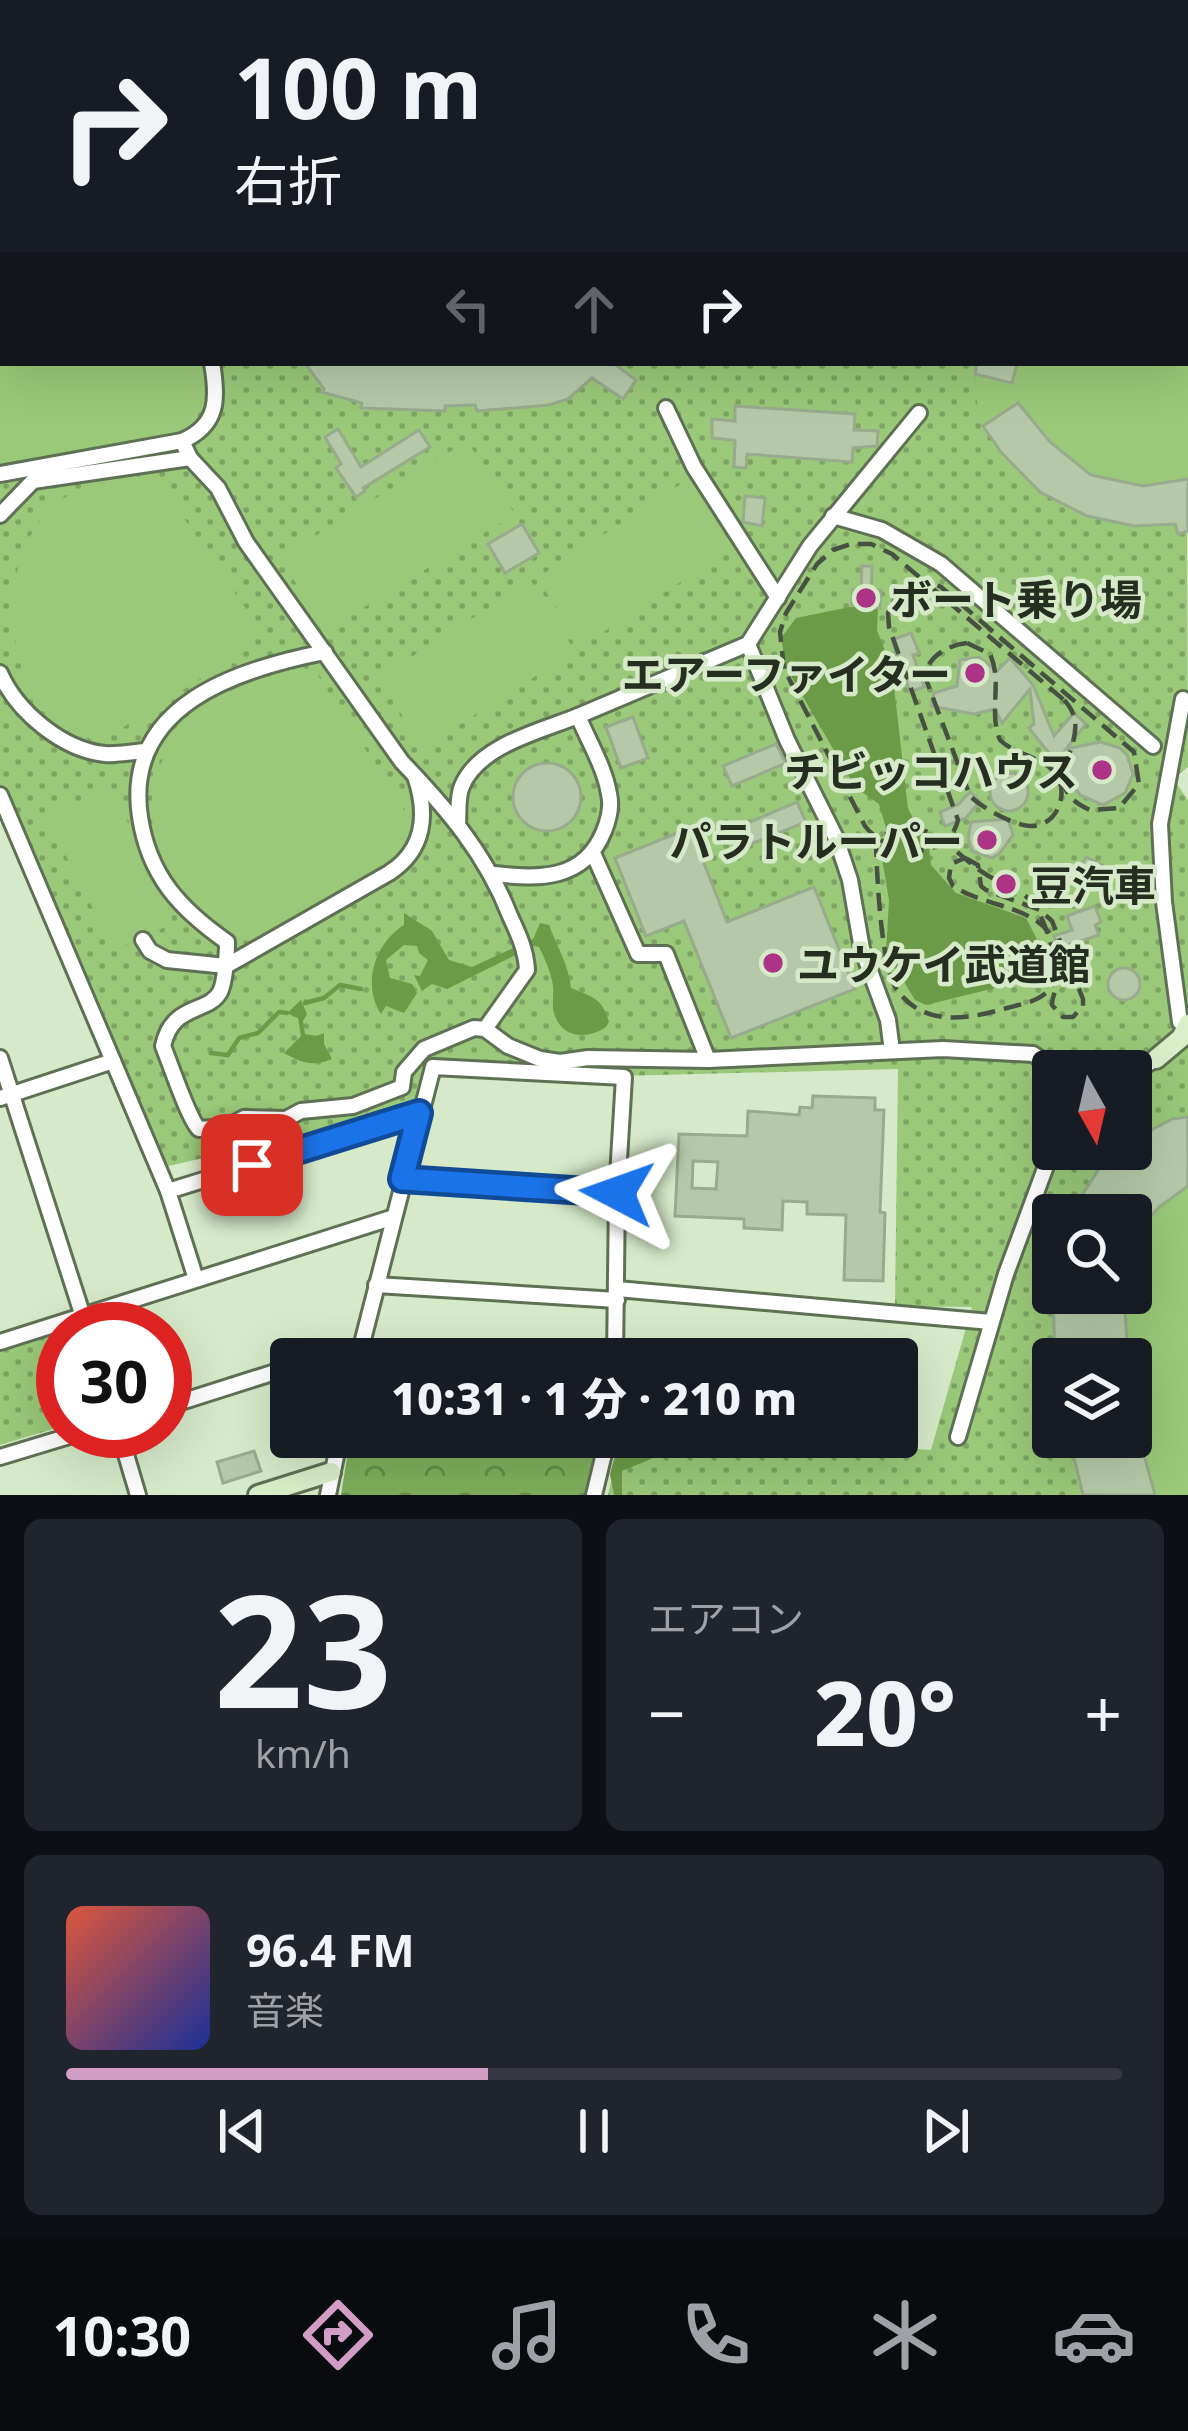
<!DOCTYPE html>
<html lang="ja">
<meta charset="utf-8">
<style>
body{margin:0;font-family:"Noto Sans","Noto Sans JP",sans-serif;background:#20242c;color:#f1f3f6;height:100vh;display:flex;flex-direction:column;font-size:45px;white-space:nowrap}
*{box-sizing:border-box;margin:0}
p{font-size:39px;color:#9ea1a6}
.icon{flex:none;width:66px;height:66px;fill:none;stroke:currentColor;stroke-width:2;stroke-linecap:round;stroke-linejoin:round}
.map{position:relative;height:1495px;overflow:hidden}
.details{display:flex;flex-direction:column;gap:24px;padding:24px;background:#0d0f14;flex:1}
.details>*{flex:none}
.hud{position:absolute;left:0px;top:0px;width:1188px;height:366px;box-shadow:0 12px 48px #0002;background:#171b24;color:#f1f3f6;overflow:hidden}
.needle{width:78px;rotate:172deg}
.fabs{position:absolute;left:1032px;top:1050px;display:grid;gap:24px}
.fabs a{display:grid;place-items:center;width:120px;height:120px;border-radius:12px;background:#171b24;box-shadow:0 12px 48px #0002;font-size:60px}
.speed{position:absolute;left:36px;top:1302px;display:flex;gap:24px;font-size:60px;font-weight:700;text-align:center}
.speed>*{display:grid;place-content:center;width:156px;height:156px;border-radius:50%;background:#171b24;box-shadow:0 12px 48px #0002;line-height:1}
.speed .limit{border:18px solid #d22;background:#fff;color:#111}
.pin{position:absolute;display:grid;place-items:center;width:102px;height:102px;color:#fff;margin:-51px;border-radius:24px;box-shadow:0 6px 18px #0006}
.me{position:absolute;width:132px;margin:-66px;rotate:274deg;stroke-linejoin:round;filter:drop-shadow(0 0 9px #0008)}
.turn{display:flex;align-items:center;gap:42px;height:252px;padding:0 36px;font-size:54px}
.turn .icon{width:156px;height:156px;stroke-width:2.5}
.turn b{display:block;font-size:84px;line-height:102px}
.lanes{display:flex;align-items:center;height:114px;padding:0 36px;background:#0003;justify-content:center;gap:60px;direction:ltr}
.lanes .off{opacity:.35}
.big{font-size:90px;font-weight:800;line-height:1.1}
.details .widget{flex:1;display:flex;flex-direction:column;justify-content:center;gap:18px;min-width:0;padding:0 42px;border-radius:18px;background:#20242c}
.details .dial{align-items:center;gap:0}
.dial b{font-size:156px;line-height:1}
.song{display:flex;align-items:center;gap:36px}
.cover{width:144px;height:144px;border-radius:18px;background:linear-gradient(135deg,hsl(10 70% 55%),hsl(230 70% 35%))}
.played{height:12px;border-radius:6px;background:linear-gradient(90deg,#d29dc4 40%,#363941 40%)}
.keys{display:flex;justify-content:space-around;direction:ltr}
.heat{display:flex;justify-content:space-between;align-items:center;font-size:66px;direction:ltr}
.details .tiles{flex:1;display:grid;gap:24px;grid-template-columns:1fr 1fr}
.widget:last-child{grid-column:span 2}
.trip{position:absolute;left:270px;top:1338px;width:648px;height:120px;border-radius:12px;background:#171b24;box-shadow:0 12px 48px #0002;font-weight:800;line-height:120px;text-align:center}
.menu{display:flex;height:192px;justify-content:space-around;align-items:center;background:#090b0e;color:#9ea1a6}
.menu .icon{width:84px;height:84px}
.menu .active{color:#d29dc4}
.menu b{font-size:54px;color:#f1f3f6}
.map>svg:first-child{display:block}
.forest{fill:url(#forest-crowns)}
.park{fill:url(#park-dots);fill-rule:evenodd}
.pitch{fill:#9ac979}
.water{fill:#6c9b48}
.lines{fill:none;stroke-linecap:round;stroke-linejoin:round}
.stream{stroke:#6c9b48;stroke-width:4.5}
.building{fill:#b5c9a8;stroke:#98ab8c;stroke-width:3;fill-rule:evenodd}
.street-casing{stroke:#5f7154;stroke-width:20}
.secondary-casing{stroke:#5f7154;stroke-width:24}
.street{stroke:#fff;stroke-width:14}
.secondary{stroke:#daefc9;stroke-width:18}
.rail{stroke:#475141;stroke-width:4.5;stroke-dasharray:18 9;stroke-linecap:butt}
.route-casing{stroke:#114b97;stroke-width:30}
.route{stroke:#1a73e8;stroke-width:21}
.poi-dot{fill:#ad3386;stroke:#d6eac9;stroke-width:4.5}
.labels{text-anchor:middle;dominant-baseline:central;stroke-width:9;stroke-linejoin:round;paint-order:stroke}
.poi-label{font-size:42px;font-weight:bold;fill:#262e21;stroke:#d6eac9;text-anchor:start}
</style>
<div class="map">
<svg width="1188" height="1495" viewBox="0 0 1188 1495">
<defs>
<pattern id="forest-crowns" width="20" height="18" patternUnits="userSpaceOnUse" patternTransform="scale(3)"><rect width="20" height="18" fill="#7eaf5b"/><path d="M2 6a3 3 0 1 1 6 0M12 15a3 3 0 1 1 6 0" fill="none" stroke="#678f4b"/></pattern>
<pattern id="park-dots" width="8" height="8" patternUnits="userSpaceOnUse" patternTransform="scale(3)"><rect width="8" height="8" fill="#9ac979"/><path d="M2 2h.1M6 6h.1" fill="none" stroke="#7da463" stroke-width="1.8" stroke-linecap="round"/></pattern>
</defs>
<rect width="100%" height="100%" fill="#d6eac9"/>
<polygon class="forest" points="439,1437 601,1437 588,1495 341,1495 349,1445 437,1458"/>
<g class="park">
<polygon points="190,0 941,0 989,3 190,3"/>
<path d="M1185 15 1188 767 1178 775 1176 783 1188 800V1495H608L621 1437H743L931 1450 972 1307 895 1306 898 1069 618 1076 438 1067 409 1110 160 1168 54 902 0 793V49L3 48V363H1185ZM1053 1071H1131V1149H1053ZM1053 1215H1131V1293H1053ZM1053 1359H1131V1437H1053Z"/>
<polygon points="63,1331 63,1426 0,1445 0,1352"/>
</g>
<g class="pitch">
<path d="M1188 47V531L1178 534 1175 524C1086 535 959 467 977 363H1185Z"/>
<path d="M3 133V363H201C206 393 208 409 185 430L0 464Z"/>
<polygon points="467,441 515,514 326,631 280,558"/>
<polygon points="690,478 733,548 582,646 537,578"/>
<path d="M124 479 158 480 253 619 251 638 243 652 98 743C79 733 58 723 43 708 0 648 0 546 62 499 81 487 102 483 124 479Z"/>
<polygon points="531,581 575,651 423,748 378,678"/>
<path d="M287 673 317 674 405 811C412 833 406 848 388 862L254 943C243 939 228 937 219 931 207 923 195 908 186 897 107 803 174 689 287 673Z"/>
<polygon points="111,786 174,923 114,950 46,816"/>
<polygon points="1172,1119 1188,1121 1188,1495 1083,1495 1131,1437 1131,1359 1055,1359 1053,1293 1131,1293 1131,1215 1142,1154 1142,1135"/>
</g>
<g class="water">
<polygon points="850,607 878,608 877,630 892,669 908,809 929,846 931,865 956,893 1026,918 1042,949 1040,972 1011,984 926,1005 915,1000 886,952 889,900 880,846 888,835 879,804 855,787 787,669 781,638 796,618"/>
<path d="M404 913 432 931 449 960 472 967 533 939 540 923 549 925C557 947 569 965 571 988 593 997 602 998 609 1022L606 1027C589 1039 563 1039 555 1016 551 1008 554 995 553 986 551 972 545 959 539 947L534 946 447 989 432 984 422 991 414 975 420 976 428 960 419 953 417 946 404 945 386 960 390 978 412 984 417 993 404 1013 386 1006 381 1014C362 985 374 944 404 925Z"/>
<path d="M301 1000 307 1014 303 1021 305 1034 317 1036 324 1033V1044L332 1059C313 1067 302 1063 284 1053L301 1036 298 1018 287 1013Z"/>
<polygon points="620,1437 655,1437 656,1454 651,1459 622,1471 622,1495 614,1495 610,1474"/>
</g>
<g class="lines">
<g class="stream">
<polyline points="305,1003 324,998 340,985 361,989"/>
<polyline points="211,1053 228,1055 239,1038 258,1033 279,1012 287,1013"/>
</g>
</g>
<g class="building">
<polygon points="305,363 613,363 636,380 623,399 592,378 568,399 549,405 477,411 475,405 445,406 445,411 361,408 362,403 322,392 324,389"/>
<polygon points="977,363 1017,363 1012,383 975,374"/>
<polygon points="1018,403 1050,442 1091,475 1143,486 1188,479 1188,531 1178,534 1175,524 1135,526 1087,516 1040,492 1001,452 983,426"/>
<polygon points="735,406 855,414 854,430 878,431 877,446 853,448 852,462 747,454 746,468 734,467 735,440 712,438 712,419 735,421"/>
<polygon points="338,429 361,467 419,430 430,447 363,488 365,491 356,497 336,468 341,464 325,437"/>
<polygon points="745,496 765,498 762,526 743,522"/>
<polygon points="522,524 539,553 505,573 488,544"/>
<polygon points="862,566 872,566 871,590 881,590 880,608 852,605 853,589 861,590"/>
<polygon points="911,633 919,653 913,655 924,687 910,692 892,640"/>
<polygon points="979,657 997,671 1010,658 1033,685 1054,736 1074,713 1086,724 1066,749 1101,742 1120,748 1127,755 1133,774 1125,793 1103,805 1080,795 1069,780 1055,785 1045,755 1049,753 1029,728 1034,724 1030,689 1002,723 995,709 974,714 931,706 934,693 957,686 960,660"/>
<polygon points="633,717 648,758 621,768 606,727"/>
<polygon points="776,744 786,763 732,786 723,766"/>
<circle cx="547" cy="797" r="34"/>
<circle cx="1009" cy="792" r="19"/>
<polygon points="970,792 980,801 966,818 945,826 940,812 959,804"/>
<polygon points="797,802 806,822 751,844 743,825"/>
<polygon points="1008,819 1013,835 1000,853 992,858 972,851 968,839 971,822"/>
<polygon points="690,828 727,922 814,887 855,989 731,1038 684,921 646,936 615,858"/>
<polygon points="1086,857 1106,867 1097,886 1076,877"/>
<polygon points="1095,906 1101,922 1095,925 1099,935 1069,945 1079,972 1068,976 1054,936 1072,930 1067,916"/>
<circle cx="1124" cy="984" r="16"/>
<path d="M813 1096 875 1098V1110H884L880 1212 885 1213 883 1281 844 1280 846 1215 807 1214V1202L783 1201 782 1230 744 1228V1219L675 1216 679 1134 747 1136 748 1111 799 1115 800 1107 812 1108ZM693 1161 718 1162 716 1189 692 1188Z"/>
<polygon points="1188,1117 1188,1186 1159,1207 1131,1238 1131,1215 1069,1215 1099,1169 1121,1151 1131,1149 1131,1143 1142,1135 1172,1119"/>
<polygon points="1053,1293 1124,1293 1128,1359 1055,1359"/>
<polygon points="1069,1437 1139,1437 1155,1495 1083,1495"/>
<polygon points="254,1451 261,1471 223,1483 217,1462"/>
</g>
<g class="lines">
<g class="street-casing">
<g id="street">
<polyline points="0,129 3,128"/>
<polyline points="666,408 694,467 778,598"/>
<path d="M182 441 190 458 218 488 246 542 402 762C447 809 486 854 510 916 518 933 526 950 527 970L485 1029"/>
<path d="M0 474 182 441C219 425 218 398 212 363"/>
<polyline points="0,515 33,481 190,458"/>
<polyline points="833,516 882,530 941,564 1153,746"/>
<polyline points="748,644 787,740 836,838 850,880 862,949 888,1020 892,1051"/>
<path d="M325 652C238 669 123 705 140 817 149 876 180 909 227 942 227 953 225 983 220 992 208 1014 172 1003 163 1046 170 1063 189 1120 199 1129L227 1127 244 1118 286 1119 301 1111 353 1106 402 1087 404 1072 424 1049 474 1028 485 1029 508 1046 540 1059 560 1062 588 1058 708 1060 943 1049 1033 1054 1058 1071"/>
<path d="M0 673C17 712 63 750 105 754 118 755 132 752 145 751"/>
<polyline points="0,795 113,1061"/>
<path d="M458 824C459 812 457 797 462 786 479 745 541 731 578 716"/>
<polyline points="593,853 638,954 666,954 708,1060"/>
<path d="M494 874C539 879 584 881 604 831 608 821 612 806 609 794 605 768 588 740 578 716L748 644 810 546 919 413"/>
<path d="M143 940 150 951 167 960 226 966 389 873C425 850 428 814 415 776"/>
<polyline points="1180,1022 1164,902 1160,824 1183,699"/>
<polyline points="0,1058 87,1329"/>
<polyline points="1131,1074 1156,1059"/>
<polyline points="0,1098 113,1061 168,1191 419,1113"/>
<polyline points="402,1179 617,1193"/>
<polyline points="168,1191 196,1279"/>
<polyline points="376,1285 617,1300"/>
<polyline points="617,1289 991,1322"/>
<polyline points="0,1342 391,1218"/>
<polyline points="318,1359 361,1346"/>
<polyline points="358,1359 433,1067 624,1077 617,1193 615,1359"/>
<polyline points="165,1407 291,1367"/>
<polyline points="119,1431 138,1495"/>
<polyline points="958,1437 1006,1274 1053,1147"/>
<polyline points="0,1457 86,1431"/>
<polyline points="328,1495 340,1437"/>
<polyline points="594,1495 608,1437"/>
</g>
</g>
<g class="secondary-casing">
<g id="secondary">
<polyline points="192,0 192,3"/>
<polyline points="1088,0 1132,3"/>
<polyline points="512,3 538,0"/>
<polyline points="1185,7 1188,7"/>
<polyline points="0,65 3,64"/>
<polyline points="1156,1059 1181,1038 1188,1024"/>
<polyline points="258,1495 331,1472"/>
</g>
</g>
<use href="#street" class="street"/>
<use href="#secondary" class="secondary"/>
<g class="rail">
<path d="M967 643 990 654C1003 682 988 712 1000 740 1015 755 1047 758 1057 776 1069 796 1056 827 1030 826 1013 825 982 808 970 796L924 674C931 655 948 645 967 643Z"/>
<path d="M1064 700C1102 739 1027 782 1090 810L1119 808 1139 784 1134 752 941 587C927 581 911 581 899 591L888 613 889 627 958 820C948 863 887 856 865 826L784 669 780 632 786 613 817 564 833 550 851 544H871L892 554 1064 700"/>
<path d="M910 828C941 829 961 860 987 875 1000 883 1024 891 1034 904 1046 922 1064 973 1049 990 1038 1002 1021 1004 1007 1008 968 1019 925 1028 897 990 881 968 877 876 876 845L882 835Z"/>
<path d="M965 858 978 865 981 886 986 890 1040 910 1052 921 1083 999V1006L1073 1017H1063L1052 1005C1052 992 1062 981 1061 968 1056 902 994 913 953 886L949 878 951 864Z"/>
</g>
</g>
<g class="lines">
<g class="route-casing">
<polyline id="route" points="252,1165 419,1113 402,1179 617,1193"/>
</g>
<use href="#route" class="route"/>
</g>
<g class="poi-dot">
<circle cx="866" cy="598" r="12"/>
<circle cx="975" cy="673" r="12"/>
<circle cx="1102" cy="770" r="12"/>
<circle cx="987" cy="840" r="12"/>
<circle cx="1006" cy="884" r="12"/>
<circle cx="773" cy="963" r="12"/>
</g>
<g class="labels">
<g class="poi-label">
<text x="890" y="598">ボート乗り場</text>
<text x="951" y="673" text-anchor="end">エアーファイター</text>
<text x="1078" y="770" text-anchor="end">チビッコハウス</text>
<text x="963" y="840" text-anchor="end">パラトルーパー</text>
<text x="1030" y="884">豆汽車</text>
<text x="797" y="963">ユウケイ武道館</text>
</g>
</g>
</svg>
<div class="fabs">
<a><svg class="needle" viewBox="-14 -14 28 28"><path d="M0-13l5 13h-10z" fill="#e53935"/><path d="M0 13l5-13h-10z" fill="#9ea1a6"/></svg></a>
<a><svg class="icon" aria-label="search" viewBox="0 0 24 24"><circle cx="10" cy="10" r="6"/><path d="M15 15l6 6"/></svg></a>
<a><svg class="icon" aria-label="layers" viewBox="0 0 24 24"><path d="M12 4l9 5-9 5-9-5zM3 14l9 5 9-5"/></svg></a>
</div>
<div class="speed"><div class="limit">30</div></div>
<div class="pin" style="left:252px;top:1165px;background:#d93025"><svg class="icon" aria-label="arrive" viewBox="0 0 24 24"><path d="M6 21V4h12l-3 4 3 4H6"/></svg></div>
<svg class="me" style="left:617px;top:1193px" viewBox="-20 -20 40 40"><path d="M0-17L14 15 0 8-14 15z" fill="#1a73e8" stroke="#fff" stroke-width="4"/></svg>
<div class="trip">10:31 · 1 分 · 210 m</div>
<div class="hud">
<div class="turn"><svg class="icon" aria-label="right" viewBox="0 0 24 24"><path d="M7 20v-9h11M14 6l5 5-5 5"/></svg><div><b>100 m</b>右折</div></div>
<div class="lanes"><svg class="icon off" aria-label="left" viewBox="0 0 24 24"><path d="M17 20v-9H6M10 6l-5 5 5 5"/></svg><svg class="icon off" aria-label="ahead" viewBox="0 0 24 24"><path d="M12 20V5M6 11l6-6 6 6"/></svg><svg class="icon" aria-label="right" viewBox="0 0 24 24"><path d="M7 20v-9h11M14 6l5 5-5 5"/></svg></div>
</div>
</div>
<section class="details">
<div class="tiles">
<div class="widget dial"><b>23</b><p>km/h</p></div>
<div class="widget"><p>エアコン</p>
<div class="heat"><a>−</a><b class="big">20°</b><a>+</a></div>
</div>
<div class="widget">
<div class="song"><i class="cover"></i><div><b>96.4 FM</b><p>音楽</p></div></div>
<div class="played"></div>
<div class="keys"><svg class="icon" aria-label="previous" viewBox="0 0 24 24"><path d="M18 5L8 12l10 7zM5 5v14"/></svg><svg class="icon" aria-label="pause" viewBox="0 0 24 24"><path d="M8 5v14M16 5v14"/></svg><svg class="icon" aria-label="next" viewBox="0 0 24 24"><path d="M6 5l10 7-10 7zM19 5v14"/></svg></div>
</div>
</div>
</section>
<nav class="menu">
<b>10:30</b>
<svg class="icon active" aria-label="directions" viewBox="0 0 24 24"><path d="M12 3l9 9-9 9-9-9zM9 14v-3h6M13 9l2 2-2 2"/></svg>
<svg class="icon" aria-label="music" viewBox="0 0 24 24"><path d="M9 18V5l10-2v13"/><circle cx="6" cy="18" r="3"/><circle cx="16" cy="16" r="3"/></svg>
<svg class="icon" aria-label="phone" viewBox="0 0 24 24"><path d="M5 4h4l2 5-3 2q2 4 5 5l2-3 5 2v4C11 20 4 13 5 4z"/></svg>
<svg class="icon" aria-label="climate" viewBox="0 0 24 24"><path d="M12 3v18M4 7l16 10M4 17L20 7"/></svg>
<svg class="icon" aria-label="car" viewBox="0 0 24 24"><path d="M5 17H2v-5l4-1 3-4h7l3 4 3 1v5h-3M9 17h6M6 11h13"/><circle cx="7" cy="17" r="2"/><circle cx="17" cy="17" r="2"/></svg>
</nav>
